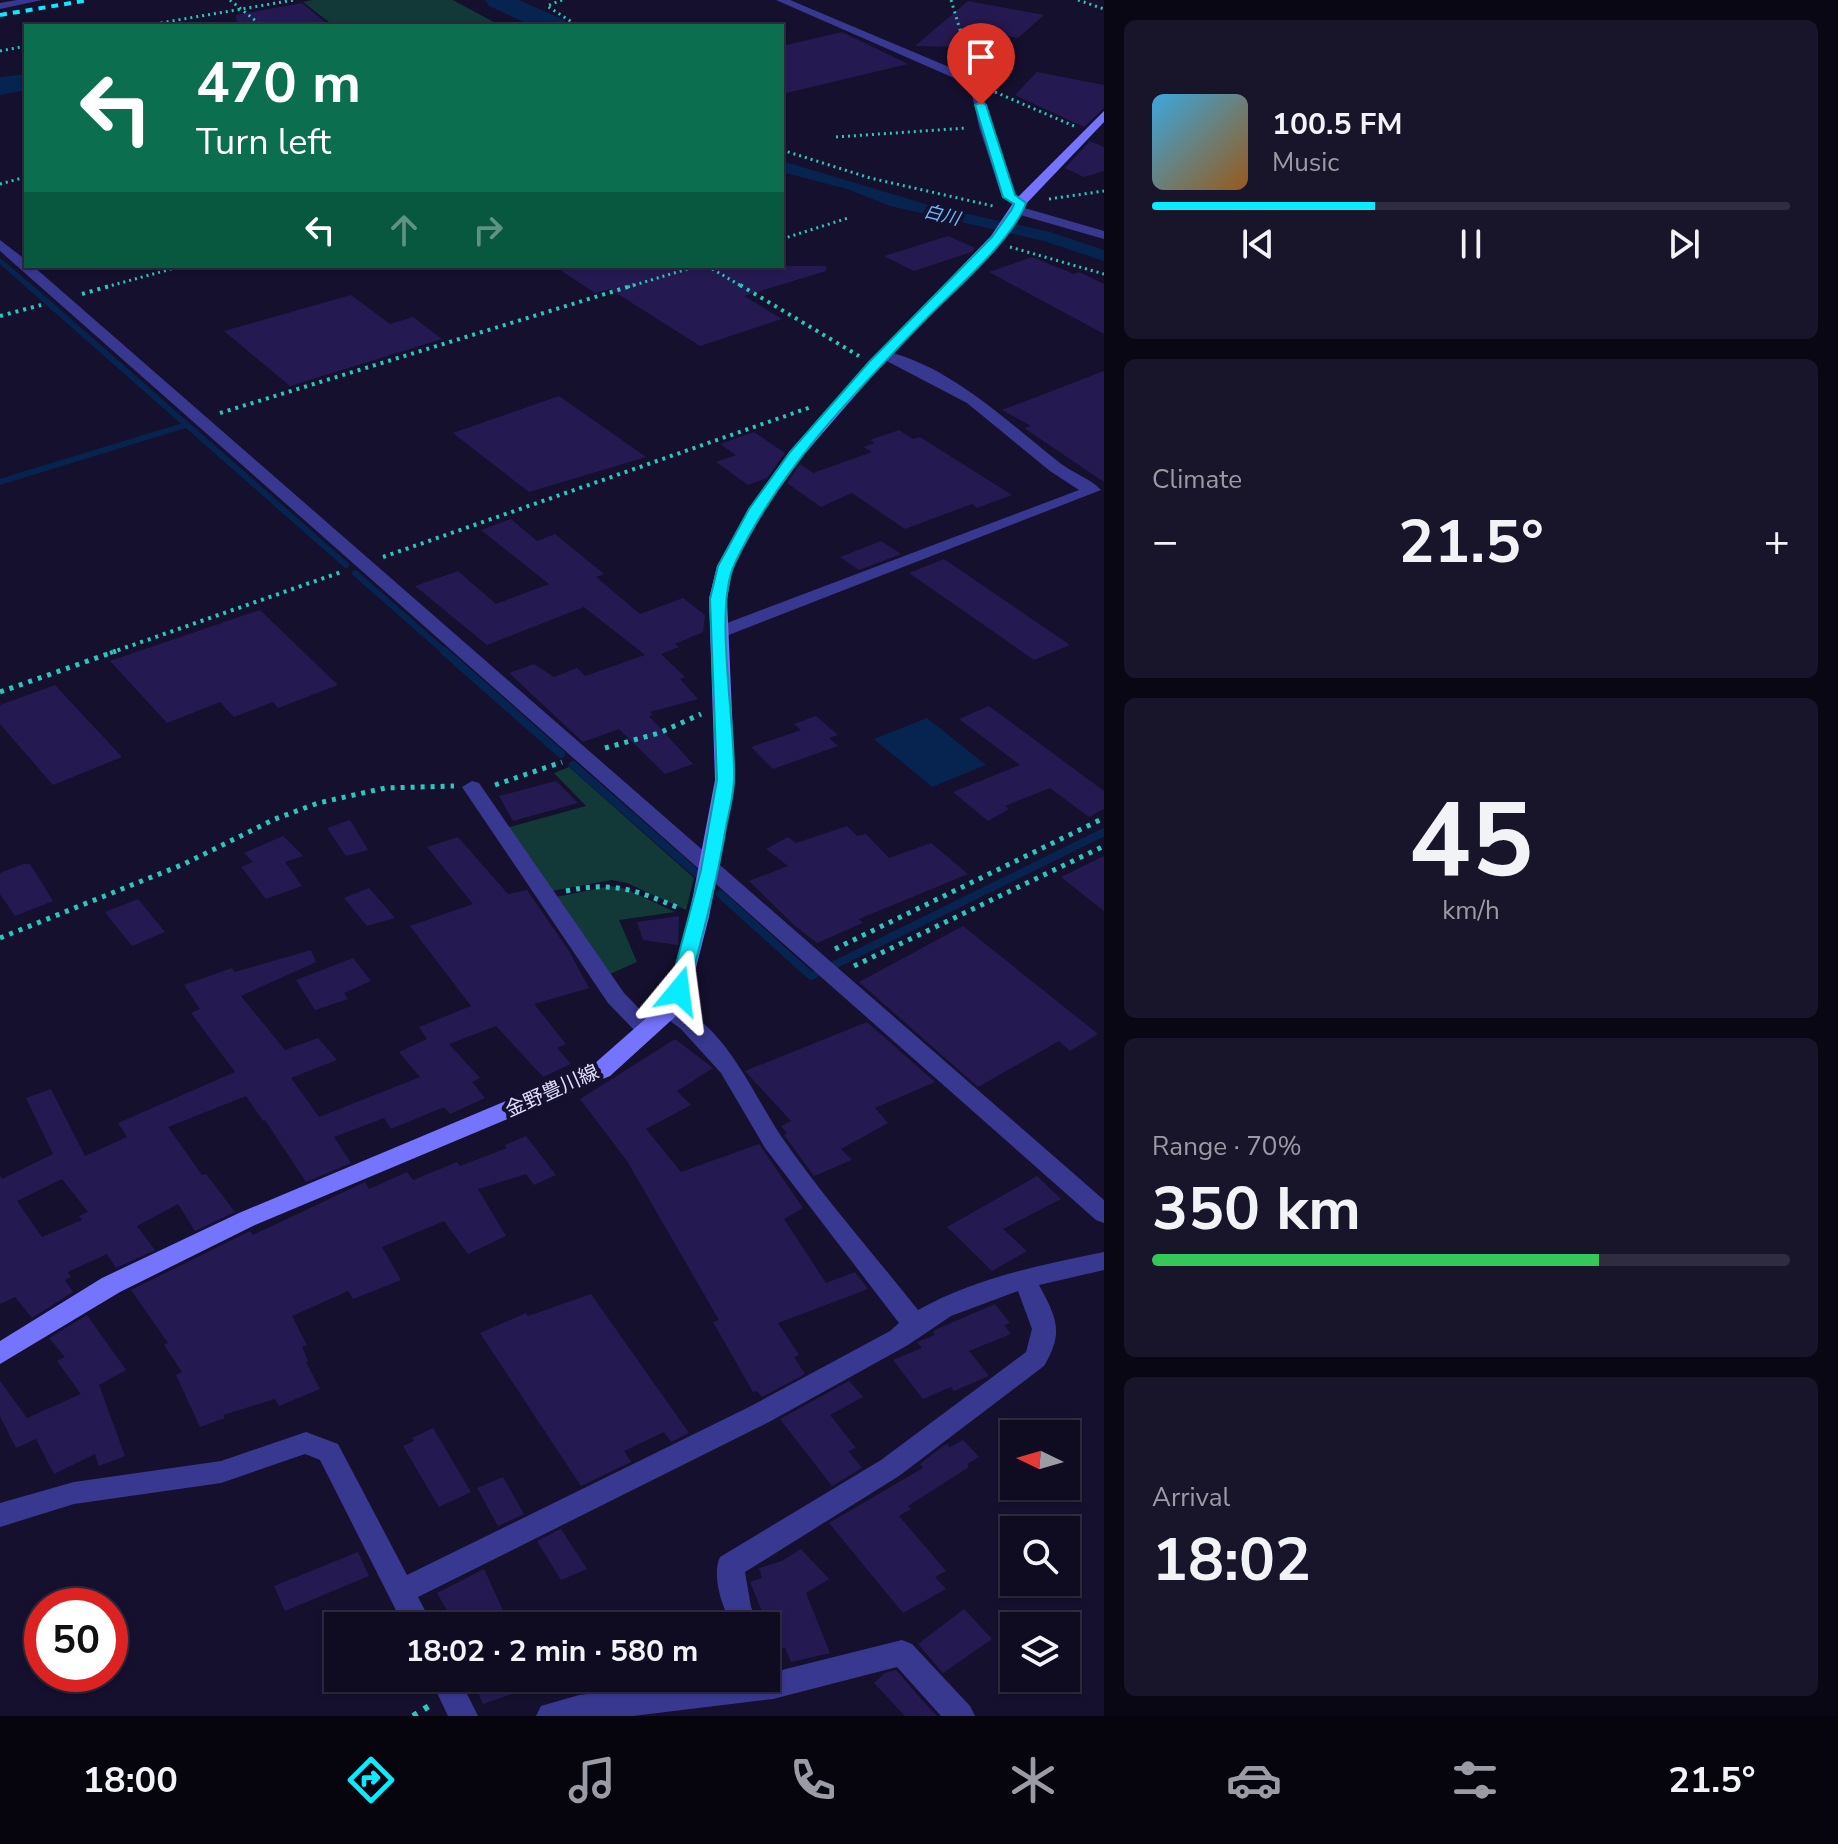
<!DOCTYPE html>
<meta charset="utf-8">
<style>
body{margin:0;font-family:"Nunito Sans","Noto Sans JP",sans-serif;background:#18152a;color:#f1f3f6;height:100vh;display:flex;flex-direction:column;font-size:30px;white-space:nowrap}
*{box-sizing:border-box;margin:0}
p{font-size:26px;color:#9b9ba5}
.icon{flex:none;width:44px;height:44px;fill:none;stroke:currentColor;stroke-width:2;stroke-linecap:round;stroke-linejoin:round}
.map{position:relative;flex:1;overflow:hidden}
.drawer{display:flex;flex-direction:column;gap:20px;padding:20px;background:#080713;width:734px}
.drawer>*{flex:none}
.top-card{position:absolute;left:24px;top:24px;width:760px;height:244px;border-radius:0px;box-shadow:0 2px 6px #0004,0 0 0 2px #2f2c40;background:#0b6e4f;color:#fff;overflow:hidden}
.needle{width:52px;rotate:275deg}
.fabs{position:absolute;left:1000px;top:1420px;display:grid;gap:16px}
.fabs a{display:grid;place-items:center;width:80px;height:80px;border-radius:0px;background:#0f0c22;box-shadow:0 2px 6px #0004,0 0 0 2px #2f2c40;font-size:40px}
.speed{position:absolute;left:24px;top:1588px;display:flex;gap:16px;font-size:40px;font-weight:700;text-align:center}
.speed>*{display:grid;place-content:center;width:104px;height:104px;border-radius:50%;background:#0f0c22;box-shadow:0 2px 6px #0004,0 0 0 2px #2f2c40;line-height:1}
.speed .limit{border:12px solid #d22;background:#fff;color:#111}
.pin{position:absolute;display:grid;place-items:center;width:68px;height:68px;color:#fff;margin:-82px -34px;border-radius:50% 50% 50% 0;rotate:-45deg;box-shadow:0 0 8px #0007}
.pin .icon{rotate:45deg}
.me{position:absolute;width:88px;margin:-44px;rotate:16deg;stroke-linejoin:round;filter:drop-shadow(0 0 6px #0008)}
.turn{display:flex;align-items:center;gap:28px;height:168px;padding:0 40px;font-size:36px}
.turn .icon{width:104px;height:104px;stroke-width:2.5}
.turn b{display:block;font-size:56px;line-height:68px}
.lanes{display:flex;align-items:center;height:76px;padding:0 40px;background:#0003;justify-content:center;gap:40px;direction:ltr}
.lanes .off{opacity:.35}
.big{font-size:60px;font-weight:700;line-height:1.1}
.drawer .tile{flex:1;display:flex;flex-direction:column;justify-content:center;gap:12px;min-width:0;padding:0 28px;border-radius:12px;background:#18152a}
.drawer .dial{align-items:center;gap:0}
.dial b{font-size:104px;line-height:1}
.song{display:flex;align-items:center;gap:24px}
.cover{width:96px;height:96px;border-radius:12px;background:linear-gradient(135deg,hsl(200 70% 55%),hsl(30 70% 35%))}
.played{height:8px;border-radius:4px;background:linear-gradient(90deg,#09ecff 35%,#2f2c40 35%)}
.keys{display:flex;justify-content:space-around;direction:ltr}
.heat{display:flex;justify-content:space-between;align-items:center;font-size:44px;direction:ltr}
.charge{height:12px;border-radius:6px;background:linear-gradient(90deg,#34c759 70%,#2f2c40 0)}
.trip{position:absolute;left:324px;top:1612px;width:456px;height:80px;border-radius:0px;background:#0f0c22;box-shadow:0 2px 6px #0004,0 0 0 2px #2f2c40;font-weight:700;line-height:80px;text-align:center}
.tab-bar{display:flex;height:128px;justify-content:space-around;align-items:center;background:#06050e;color:#9b9ba5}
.tab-bar .icon{width:56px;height:56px}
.tab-bar .current{color:#09ecff}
.tab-bar b{font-size:36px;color:#f1f3f6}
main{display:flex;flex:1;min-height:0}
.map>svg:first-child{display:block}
.green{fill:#123937}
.water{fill:#072350}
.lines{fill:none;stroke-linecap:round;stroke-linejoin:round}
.stream-far2{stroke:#072350;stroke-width:5}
.stream-far1{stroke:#072350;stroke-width:6}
.stream{stroke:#072350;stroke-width:8}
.river{fill:#072350;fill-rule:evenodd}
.building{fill:#241a51;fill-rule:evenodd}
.path-far3{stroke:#28c9bc;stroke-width:3;stroke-dasharray:2 4;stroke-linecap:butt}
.path-far2{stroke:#28c9bc;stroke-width:4;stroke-dasharray:3 5;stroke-linecap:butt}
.path-far1{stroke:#28c9bc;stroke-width:5;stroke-dasharray:4 6;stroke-linecap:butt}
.path{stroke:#28c9bc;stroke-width:6;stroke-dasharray:5 8;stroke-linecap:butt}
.minor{fill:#393891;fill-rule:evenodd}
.secondary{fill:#7574ff;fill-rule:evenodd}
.rail{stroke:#09ecff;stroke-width:4;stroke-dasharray:7 6;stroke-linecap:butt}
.route{fill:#09ecff;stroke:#0699a6;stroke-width:2}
.labels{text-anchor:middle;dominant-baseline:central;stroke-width:8;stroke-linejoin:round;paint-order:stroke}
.far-water-label{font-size:18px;font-style:italic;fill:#6bbeff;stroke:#14102e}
.street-label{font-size:20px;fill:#e0ddff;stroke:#14102e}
</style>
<main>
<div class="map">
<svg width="1104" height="1716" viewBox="0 0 1104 1716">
<rect width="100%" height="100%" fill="#14102e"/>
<g class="green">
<polygon points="313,0 453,0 501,26 334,26 303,2"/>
<polygon points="569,767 694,878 686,910 627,883 612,880 551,891 506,828 586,806 554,773"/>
<polygon points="611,886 626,889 675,912 619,920 637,962 610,974 556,897"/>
</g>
<g class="water">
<polygon points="782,161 932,206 1050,232 1104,250 1104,261 1044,241 890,206 847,189 782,172"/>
<polygon points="927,718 986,765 932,787 874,739"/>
</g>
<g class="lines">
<polyline class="stream-far2" points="0,261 30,287"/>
<g class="stream-far1">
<polyline points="28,285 346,565"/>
<polyline points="0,482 186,425"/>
<polyline points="355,573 446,653"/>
</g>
<g class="stream">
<polyline points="444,651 561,754"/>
<polyline points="573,765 696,873"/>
<polyline points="720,894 811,976 815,974"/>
<polyline points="834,965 1104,832"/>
</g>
<g class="river">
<polygon points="485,0 519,0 564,20 567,26 532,26 489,6"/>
<polygon points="26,74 26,90 0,95 0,77"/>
</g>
</g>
<g class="building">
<polygon points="968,1 1044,15 1018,38 971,29 974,37 959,37 962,47 915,46"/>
<polygon points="302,3 330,26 237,26 236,15"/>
<polygon points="842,32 908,64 782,94 782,46"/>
<polygon points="1037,72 1104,85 1104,108 1084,127 1015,95"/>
<polygon points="1090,141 1104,147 1104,171 1084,177 1065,168"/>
<polygon points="948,236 975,248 971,252 914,271 884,256"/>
<polygon points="1032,257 1074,274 1079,272 1104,284 1104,334 989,272"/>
<polygon points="554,266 826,266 826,271 744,296 782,319 700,346 610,289 595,293"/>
<polygon points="351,295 390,324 413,317 442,339 290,386 224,331"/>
<polygon points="1104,371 1104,482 1024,428 1031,426 1002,410"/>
<polygon points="559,396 646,457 529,492 453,433"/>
<polygon points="899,430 913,439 920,437 1012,495 977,508 972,504 905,529 852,493 821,507 787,483 800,464 813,473 872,452 863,447 875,443 870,440"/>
<polygon points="754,432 785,453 767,478 748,485 716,462 736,455 720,444"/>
<polygon points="511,519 537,541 555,534 604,574 596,577 640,614 683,598 705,615 703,632 675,644 679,647 661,654 685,677 680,679 698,699 650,712 653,715 649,716 693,764 665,774 619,729 583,742 509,673 534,664 554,677 577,668 585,676 645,655 584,607 487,645 415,586 458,571 496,604 549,584 481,530"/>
<polygon points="881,541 901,554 859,570 840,557"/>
<polygon points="944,559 1070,645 1034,660 909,573"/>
<polygon points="260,610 338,685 278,708 273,702 234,717 220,702 167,723 110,661"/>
<polygon points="55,685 122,757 53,785 0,724 0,705"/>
<polygon points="989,706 1104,791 1104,809 1089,817 1050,788 1005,806 1009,809 988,821 953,792 1020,765 959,719"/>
<polygon points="816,716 838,735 829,738 838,746 773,769 751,747 801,730 794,724"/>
<polygon points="556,781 578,803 513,821 499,796"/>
<polygon points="350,820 368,850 346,856 327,828"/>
<polygon points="847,826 857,836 866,834 889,858 931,843 968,874 859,919 863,923 817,943 794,925 749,881 788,866 766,849 788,837 796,843"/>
<polygon points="283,836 303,856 285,862 302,886 266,899 241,867 253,862 244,853"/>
<path d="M458 837 508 894 527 890 569 951 589 988 534 1004 566 1044 557 1048 571 1064 543 1077 496 1026 449 1044 480 1078 472 1082 485 1098 450 1114 444 1107 391 1129 384 1118 334 1137 351 1163 306 1182 265 1120 263 1121 246 1096 168 1127 202 1175 206 1174 235 1212 195 1231 178 1204 137 1226 155 1250 116 1268 107 1254 68 1272 71 1277 65 1280 73 1292 32 1318 15 1297 0 1304V1176L2 1179 53 1154 26 1098 51 1089 85 1156 127 1137 118 1123 235 1072 191 1013 200 1009 184 985 232 968 235 972 311 950 316 962 241 996 285 1050 318 1038 337 1060 291 1078 319 1117 420 1077 399 1052 427 1039 419 1027 471 1006 410 926 473 904 427 847ZM62 1179 88 1212 79 1216 82 1220 42 1237 17 1201Z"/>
<polygon points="1104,856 1104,911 1061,877"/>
<polygon points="23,864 30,864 53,901 15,916 0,894 0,873"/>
<polygon points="369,888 395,918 367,926 344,898"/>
<polygon points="138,899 165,932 132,946 105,912"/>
<polygon points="679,916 678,945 643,940 637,922"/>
<polygon points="963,926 1098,1034 1070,1051 1059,1041 978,1087 859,982"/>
<polygon points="353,958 371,981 344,993 348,999 315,1010 296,980"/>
<polygon points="867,1022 935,1082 875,1108 888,1123 841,1149 852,1160 814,1176 784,1135 787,1133 781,1126 791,1121 745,1071"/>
<polygon points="675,1039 713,1068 677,1091 691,1105 646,1129 681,1172 759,1144 803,1208 784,1219 826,1283 855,1272 868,1289 778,1323 799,1355 794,1357 805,1374 762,1397 757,1391 753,1392 713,1322 719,1320 627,1161 580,1099"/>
<polygon points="526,1136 556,1175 534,1185 526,1174 478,1189 506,1236 468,1254 444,1221 382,1247 401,1280 353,1299 348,1291 292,1316 307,1345 302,1347 308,1361 306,1362 320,1389 279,1406 275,1399 223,1415 225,1418 200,1427 176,1375 182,1372 164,1345 168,1343 131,1290 250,1231 253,1235 365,1182 369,1189 407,1172 413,1180 457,1162 460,1166 507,1148 505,1145"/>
<polygon points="1037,1176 1061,1199 1003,1229 1027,1251 992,1271 947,1227"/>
<polygon points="591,1294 689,1433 671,1442 664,1432 624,1451 631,1462 581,1486 480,1333 526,1313 528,1316"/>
<polygon points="995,1304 1010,1323 1004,1325 1011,1334 969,1351 989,1376 954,1391 951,1387 923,1399 893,1360 922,1348 917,1342 935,1335 933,1332 937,1329"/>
<polygon points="87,1315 126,1370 99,1385 125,1456 99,1466 95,1454 54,1474 36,1439 16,1448 0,1416 0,1381 27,1418 81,1394 57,1361 65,1357 49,1338"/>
<polygon points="849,1381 863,1397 830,1415 856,1448 848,1451 862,1468 832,1486 780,1419"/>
<polygon points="433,1428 471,1492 439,1507 403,1446 414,1441 412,1438"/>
<polygon points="963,1440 979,1457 967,1464 969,1467 908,1506 911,1509 899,1516 946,1571 935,1577 946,1589 903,1613 829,1523 923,1468 920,1464 942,1447 947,1444 950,1447"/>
<polygon points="503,1477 524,1514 498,1526 477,1488"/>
<polygon points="561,1529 587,1569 561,1580 537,1541"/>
<polygon points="801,1549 829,1579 806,1593 830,1653 791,1662 785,1648 777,1649 750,1582 762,1578 759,1568 782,1561"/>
<polygon points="358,1552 369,1576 285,1611 274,1586"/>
<polygon points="484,1569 510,1626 459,1626 456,1617 452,1619 437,1593"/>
<polygon points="964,1609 992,1639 943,1673 918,1644"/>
<polygon points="896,1670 915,1692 937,1716 905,1716 874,1683 885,1673"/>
<polygon points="472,1678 549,1678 549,1681 483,1704"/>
</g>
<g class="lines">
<g class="path-far3">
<polyline points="230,0 262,26"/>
<polyline points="562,0 547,6 578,26"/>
<polyline points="951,0 970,63"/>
<polyline points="1078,0 1104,9"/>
<polyline points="143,26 294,0"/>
<polyline points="0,51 26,46"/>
<polyline points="995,92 1074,126"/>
<polyline points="836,137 967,128"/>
<polyline points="782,150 870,178 993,206"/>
<polyline points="0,184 26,177"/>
<polyline points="1049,199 1104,191"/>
<polyline points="782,239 848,218"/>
<polyline points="1010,247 1104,274"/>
<polyline points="707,266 743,287"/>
<polyline points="106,287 182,266"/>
<polyline points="628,287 697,266"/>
</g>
<g class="path-far2">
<polyline points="740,285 859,356"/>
<polyline points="82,294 113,285"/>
<polyline points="0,316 41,305"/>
<polyline points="220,413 634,285"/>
<polyline points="383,557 811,407"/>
<polyline points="110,653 344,571"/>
</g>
<g class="path-far1">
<polyline points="0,692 116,651"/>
<polyline points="605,748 659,733 701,714"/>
<polyline points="495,785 562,762"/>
<path d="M566 891C613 881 636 890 679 908"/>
<polyline points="0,938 184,864 275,819 318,803 385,788 454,786"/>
<polyline points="835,949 1104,818"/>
<polyline points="854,966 1104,846"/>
</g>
<polyline class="path" points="413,1716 429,1706"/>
<g class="minor">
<polygon points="17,0 42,0 0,9 0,3"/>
<polygon points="776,0 790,0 980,80 991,127 1015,195 1027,203 1021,207 1104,231 1104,239 1013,213 1011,210 1017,206 1002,197 979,127 970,85"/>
<polygon points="0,240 26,260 26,266 33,266 1104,1200 1104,1223 1096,1220 0,251"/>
<path d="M886 351C955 369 1006 421 1060 463 1073 473 1091 479 1101 490L726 636H714L711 632 714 628 1079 490 1050 471 967 403 881 358 879 355Z"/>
<polygon points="472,781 479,783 624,993 655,1025 658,1030 655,1035 639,1035 608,1003 462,787"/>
<path d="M668 1003C723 1019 752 1093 781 1136 823 1197 873 1253 918 1310 975 1278 1040 1265 1104 1252V1270L1039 1285C1057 1318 1064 1333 1044 1366L899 1476 745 1572 751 1607 760 1626H732C723 1608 711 1577 720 1557L881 1460 1026 1352 1032 1329 1018 1291 951 1316 908 1345 769 1422 418 1597 433 1626H404L320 1460 305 1454 221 1483 74 1504 0 1527V1503L74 1482 221 1461 306 1432 338 1444 407 1575 751 1406 890 1331 899 1323 765 1148 721 1073 681 1029 657 1011 660 1006Z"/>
<polygon points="902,1640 912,1644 970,1706 975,1716 941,1716 897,1667 773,1699 633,1716 536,1716 541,1706 579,1695 728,1678 766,1678 766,1674"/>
<polygon points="430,1678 459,1678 478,1716 448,1716"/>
</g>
<polygon class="secondary" points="1104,111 1104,122 1025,205 1001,242 879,368 801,458 765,509 733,566 727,599 735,780 709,917 690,991 676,1016 610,1076 255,1225 120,1292 0,1364 0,1341 102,1278 239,1213 594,1064 660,1006 668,991 689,917 715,780 709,599 717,566 749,509 789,452 869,362 991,236 1015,200"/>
<polyline class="rail" points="0,15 89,0"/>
</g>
<path class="route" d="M981 102 986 105 1015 195 1026 203C1013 240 952 292 924 321 853 394 779 470 735 563 713 608 736 724 734 779 734 795 729 811 726 827 717 882 702 937 688 991L685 996H672L669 991 701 870 717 780 710 599 718 566 749 509 790 452 869 362 992 237 1012 209 1014 204 1003 197 975 105Z"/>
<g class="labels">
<g class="far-water-label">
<text transform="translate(942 215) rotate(14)">白川</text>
</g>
<g class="street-label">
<text transform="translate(552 1091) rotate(-24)">金野豊川線</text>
</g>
</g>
</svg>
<div class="fabs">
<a><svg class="needle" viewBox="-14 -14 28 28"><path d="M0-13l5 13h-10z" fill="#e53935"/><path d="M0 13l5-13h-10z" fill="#9b9ba5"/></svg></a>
<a><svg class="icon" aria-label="search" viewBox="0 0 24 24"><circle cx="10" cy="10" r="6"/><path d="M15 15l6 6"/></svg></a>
<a><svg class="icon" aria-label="layers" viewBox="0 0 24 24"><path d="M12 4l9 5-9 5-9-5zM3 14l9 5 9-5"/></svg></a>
</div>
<div class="speed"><div class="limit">50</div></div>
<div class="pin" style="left:981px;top:105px;background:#d93025"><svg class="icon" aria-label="arrive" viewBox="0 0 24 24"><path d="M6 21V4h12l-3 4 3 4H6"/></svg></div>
<svg class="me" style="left:679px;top:991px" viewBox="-20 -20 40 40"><path d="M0-17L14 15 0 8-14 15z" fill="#09ecff" stroke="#fff" stroke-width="4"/></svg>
<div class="trip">18:02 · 2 min · 580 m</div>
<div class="top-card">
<div class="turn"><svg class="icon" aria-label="left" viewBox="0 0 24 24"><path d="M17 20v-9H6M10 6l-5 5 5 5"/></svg><div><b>470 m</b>Turn left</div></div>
<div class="lanes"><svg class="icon" aria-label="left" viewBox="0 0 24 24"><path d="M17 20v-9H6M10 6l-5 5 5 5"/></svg><svg class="icon off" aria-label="ahead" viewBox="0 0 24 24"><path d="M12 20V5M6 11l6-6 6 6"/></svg><svg class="icon off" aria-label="right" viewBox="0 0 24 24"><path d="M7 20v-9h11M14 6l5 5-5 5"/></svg></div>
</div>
</div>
<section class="drawer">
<div class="tile">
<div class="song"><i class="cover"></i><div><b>100.5 FM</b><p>Music</p></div></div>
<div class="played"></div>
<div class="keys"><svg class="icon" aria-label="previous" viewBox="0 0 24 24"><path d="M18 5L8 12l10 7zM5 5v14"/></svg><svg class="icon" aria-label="pause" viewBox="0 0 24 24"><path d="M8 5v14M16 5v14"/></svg><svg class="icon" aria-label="next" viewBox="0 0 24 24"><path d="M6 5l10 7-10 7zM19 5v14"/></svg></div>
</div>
<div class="tile"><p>Climate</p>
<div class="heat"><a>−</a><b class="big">21.5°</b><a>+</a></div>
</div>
<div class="tile dial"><b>45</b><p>km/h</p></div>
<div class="tile"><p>Range · 70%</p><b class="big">350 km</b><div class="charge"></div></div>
<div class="tile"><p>Arrival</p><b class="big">18:02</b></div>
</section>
</main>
<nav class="tab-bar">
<b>18:00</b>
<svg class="icon current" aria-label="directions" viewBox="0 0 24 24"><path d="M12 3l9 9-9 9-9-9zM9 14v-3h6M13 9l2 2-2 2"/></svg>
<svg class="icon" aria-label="music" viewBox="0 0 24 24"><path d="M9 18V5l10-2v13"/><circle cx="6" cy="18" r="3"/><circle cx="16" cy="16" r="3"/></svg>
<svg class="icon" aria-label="phone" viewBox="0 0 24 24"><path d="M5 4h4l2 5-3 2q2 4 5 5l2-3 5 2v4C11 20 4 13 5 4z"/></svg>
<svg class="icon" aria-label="climate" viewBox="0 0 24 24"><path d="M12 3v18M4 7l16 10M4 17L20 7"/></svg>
<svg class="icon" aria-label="car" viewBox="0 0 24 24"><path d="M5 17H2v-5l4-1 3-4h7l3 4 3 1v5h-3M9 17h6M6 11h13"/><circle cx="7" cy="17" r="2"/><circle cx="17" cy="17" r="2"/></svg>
<svg class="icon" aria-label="filters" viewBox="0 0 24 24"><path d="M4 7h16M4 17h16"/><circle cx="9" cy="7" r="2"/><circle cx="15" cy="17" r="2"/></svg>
<b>21.5°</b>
</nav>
